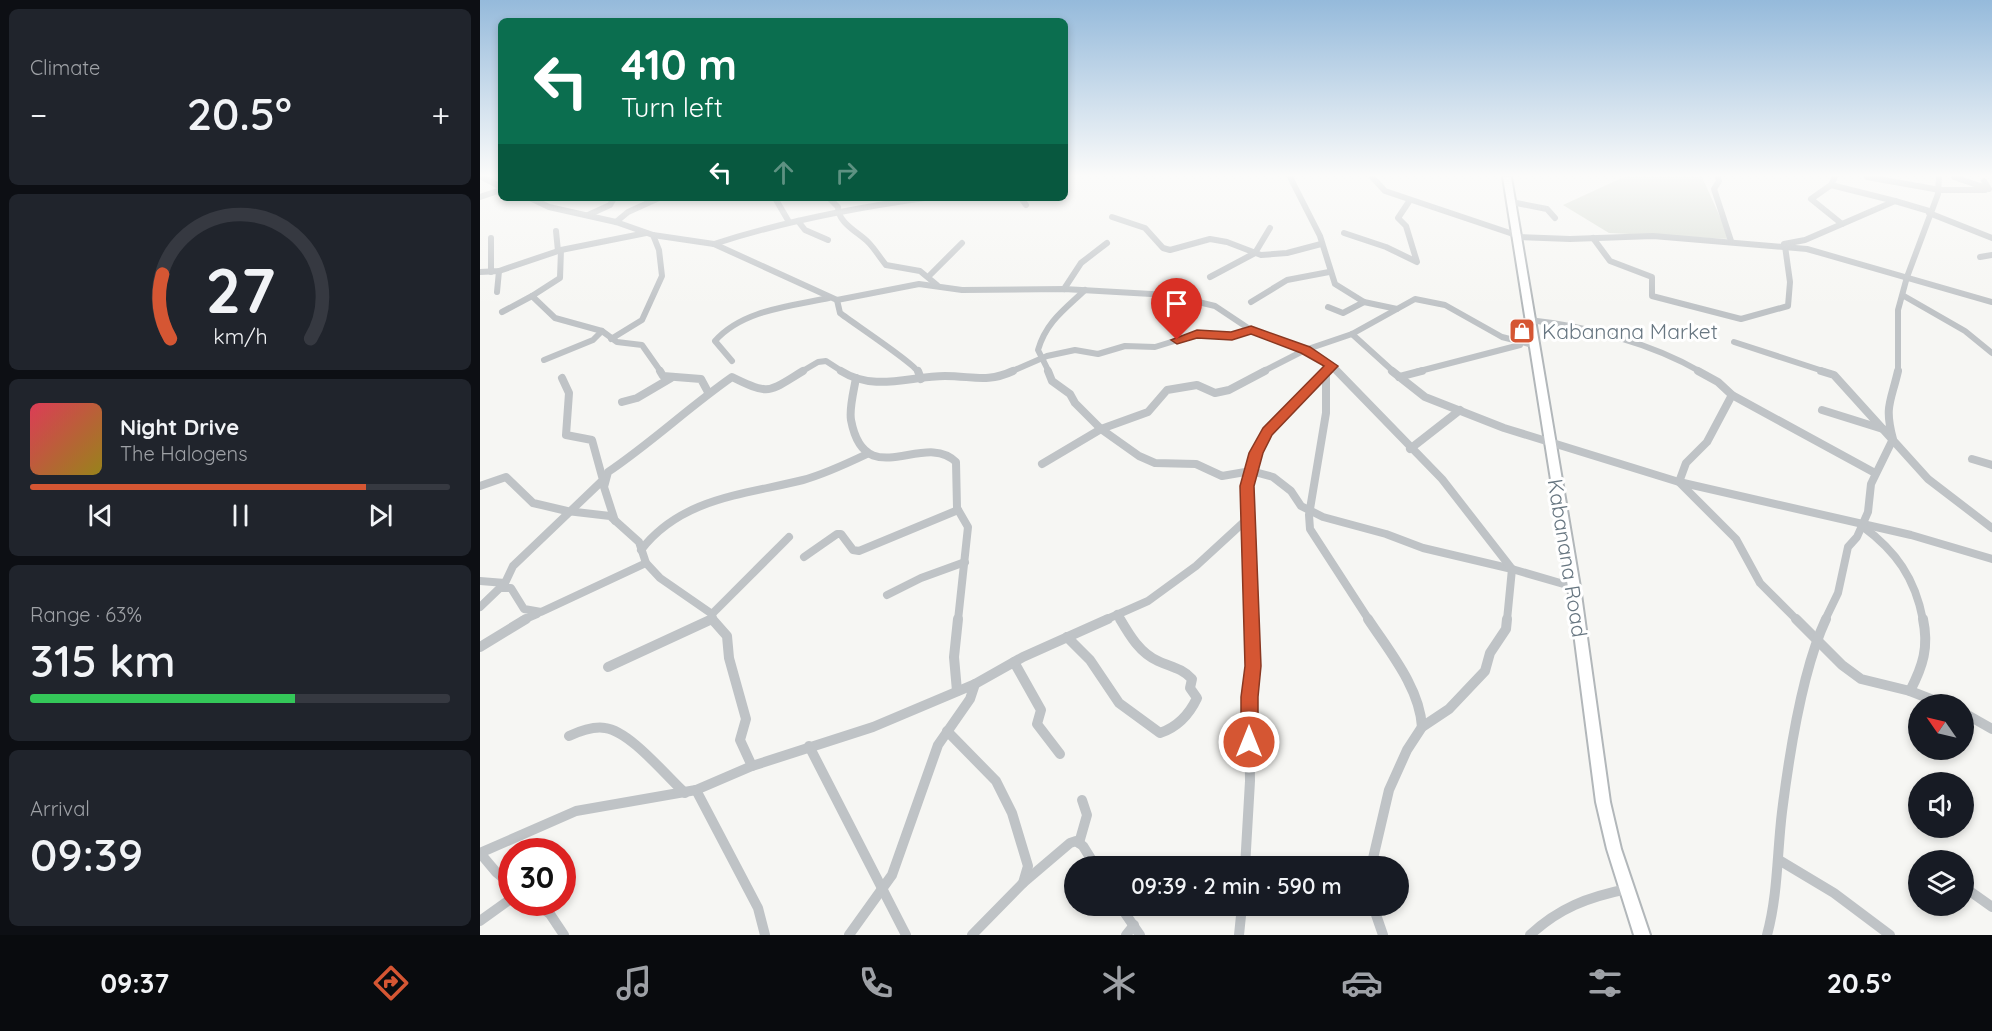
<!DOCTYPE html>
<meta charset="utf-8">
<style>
body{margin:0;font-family:Quicksand,sans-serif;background:#20242c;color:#f1f3f6;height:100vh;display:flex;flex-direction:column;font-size:22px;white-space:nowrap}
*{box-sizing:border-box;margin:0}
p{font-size:20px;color:#9ea1a6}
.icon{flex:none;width:33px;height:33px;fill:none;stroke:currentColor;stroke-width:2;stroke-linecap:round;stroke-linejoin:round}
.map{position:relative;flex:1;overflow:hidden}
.drawer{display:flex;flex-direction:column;gap:9px;padding:9px;background:#0d0f14;width:480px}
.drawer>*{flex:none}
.hud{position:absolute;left:18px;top:18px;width:570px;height:183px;border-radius:9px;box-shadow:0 3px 9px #0003;background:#0b6e4f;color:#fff;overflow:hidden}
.needle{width:39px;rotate:304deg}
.buttons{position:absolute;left:1428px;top:694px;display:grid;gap:12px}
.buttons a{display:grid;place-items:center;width:66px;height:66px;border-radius:50%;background:#171b24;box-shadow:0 3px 9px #0003;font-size:30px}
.speed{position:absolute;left:18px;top:838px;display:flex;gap:12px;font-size:30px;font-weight:700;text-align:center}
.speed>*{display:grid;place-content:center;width:78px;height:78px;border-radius:50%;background:#171b24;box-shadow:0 3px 9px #0003;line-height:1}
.speed .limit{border:9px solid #d22;background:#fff;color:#111}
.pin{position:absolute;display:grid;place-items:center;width:51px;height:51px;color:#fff;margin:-62px -26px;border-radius:50% 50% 50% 0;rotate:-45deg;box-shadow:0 0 6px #0007}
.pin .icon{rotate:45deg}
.me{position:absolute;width:66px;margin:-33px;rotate:0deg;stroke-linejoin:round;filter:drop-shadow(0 0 4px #0008)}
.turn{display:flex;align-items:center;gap:21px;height:126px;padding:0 24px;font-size:27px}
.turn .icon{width:78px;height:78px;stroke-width:2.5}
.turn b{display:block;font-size:42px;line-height:51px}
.lanes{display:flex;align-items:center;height:57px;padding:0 24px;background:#0003;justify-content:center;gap:30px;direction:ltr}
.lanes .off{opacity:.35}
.big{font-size:45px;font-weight:600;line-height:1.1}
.drawer .widget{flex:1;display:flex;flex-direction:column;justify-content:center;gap:9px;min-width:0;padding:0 21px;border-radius:9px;background:#20242c}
.drawer .dial{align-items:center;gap:0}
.dial svg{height:156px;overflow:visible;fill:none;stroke:#363941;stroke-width:7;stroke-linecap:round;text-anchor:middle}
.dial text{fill:#f1f3f6;stroke:none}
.song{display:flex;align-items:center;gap:18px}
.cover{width:72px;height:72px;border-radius:9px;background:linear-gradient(135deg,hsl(350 70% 55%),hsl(50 70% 35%))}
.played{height:6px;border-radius:3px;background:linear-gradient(90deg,#d55633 80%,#363941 80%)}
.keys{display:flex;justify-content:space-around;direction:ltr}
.heat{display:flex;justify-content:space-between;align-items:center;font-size:33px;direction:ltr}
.charge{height:9px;border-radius:4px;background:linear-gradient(90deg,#34c759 63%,#363941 0)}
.trip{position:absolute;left:584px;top:856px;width:345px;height:60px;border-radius:30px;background:#171b24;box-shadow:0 3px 9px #0003;font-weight:600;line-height:60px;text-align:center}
.tabs{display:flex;height:96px;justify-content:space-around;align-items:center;background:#090b0e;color:#9ea1a6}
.tabs .icon{width:42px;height:42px}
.tabs .selected{color:#d55633}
.tabs b{font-size:27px;color:#f1f3f6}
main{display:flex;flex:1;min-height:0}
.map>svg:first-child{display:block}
.green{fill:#d7dcd4}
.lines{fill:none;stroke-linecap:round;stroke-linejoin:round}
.secondary-casing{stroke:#b2b7ba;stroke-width:4}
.street-far2{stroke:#bfc3c6;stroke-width:6}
.street-far1{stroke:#bfc3c6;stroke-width:8}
.street{stroke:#bfc3c6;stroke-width:10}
.secondary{fill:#fff;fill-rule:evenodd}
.route{fill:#d55633;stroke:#8a3821;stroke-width:1.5}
.labels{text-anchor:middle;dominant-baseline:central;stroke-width:6;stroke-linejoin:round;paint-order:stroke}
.poi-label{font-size:21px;fill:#677681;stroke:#fff;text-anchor:start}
.street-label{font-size:21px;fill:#677681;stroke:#fff}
</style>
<main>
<section class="drawer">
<div class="widget"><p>Climate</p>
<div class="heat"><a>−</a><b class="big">20.5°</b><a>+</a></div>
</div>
<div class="widget dial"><svg viewBox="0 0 100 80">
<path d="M14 69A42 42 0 1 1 86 69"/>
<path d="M14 69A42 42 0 0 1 10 36" stroke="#d55633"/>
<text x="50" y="56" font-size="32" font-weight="700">27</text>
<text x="50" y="72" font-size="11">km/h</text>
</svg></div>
<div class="widget">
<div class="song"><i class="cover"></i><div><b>Night Drive</b><p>The Halogens</p></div></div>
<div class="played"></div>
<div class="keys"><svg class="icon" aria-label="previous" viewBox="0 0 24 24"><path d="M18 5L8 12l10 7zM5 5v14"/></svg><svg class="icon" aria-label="pause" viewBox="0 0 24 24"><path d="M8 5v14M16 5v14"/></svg><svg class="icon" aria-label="next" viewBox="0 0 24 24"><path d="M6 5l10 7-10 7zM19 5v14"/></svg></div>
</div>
<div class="widget"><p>Range · 63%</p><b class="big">315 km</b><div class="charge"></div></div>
<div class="widget"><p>Arrival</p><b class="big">09:39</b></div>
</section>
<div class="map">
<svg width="1512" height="935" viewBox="0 0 1512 935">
<rect width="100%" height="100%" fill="#f6f6f3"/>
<polygon class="green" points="1144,177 1222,177 1250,239 1129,233 1083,205"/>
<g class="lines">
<g class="secondary-casing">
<polygon id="secondary" points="1023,177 1031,177 1100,587 1130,802 1141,849 1170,935 1154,935 1127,849 1116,802 1088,587"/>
</g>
<g class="street-far2">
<polyline points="2,177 21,187"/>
<polyline points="810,177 840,236 855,284 884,302 917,309"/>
<polyline points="892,177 905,191 1036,235"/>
<polyline points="1238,177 1239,181 1234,189 1251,241"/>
<polyline points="1387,177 1460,190 1505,190"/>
<polyline points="1474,177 1509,189 1504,181"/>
<polyline points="1351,185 1415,201"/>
<polyline points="0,197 21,190"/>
<polyline points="50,198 69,207 136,222 173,235 234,244 357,300 439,284 482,290 584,289 689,295 735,306 771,330 825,350 858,372"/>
<polyline points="295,198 309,222"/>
<path d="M349 198 358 207C358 223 378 232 388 242 395 249 400 258 406 265L440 271 457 285"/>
<polyline points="541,198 546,205"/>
<polyline points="1031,202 1067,209 1075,218"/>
<polyline points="1449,213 1512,238"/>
<polyline points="108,215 130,205 134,198"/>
<polyline points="632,217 665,228 683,248 690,250 730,239 747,242 781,255 807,253 841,244"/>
<polyline points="318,221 325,230 348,240"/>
<polyline points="136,222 148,212 179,198"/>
<polyline points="1362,224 1415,201 1449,211"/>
<polyline points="76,231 78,251"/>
<polyline points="864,233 906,247 937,262 926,226 918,218 930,200"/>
<polyline points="1036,237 1090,239 1173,236 1327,249 1512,302"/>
<polyline points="11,238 11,272"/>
<polyline points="1113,238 1130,261 1172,277 1172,296 1261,319 1308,306 1310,282 1305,246"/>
<path d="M234 244C304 221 373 208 445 198"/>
<polyline points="1304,244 1325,240 1362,224 1331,199 1351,185 1355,177"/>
<polyline points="81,250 80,278 52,296 75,318 122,331 137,342 162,345 181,372"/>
<polyline points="1500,257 1512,255"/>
<polyline points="0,272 19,271 81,250 166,233"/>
<polyline points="450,275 482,243"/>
<polyline points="730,277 775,253 790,228"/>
<polyline points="584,289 601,263 627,243"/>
<polyline points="17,292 19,271"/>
<polyline points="1424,296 1485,331 1512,353"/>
<path d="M357 300 360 313C373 323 435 364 438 372"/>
<polyline points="771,302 807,280 849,272"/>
<polyline points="848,307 863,313 884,302"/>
<polyline points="22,312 52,296"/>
<path d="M1049 320C1106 326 1171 343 1221 372"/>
<polyline points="872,334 914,372"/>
<polyline points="131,339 162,320 182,276 179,250 173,235"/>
<polyline points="1254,342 1346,372"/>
<polyline points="64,360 113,340 122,331"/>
<path d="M252 361 235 341C262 310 311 306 349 298"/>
<polyline points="321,372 338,362 346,361 363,372"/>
<polyline points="530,372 567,356 595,350 618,354 645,346 675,347 717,334 752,336 771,330"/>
<path d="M569 372 558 350C566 322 585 309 605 290"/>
<polyline points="782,372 825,350 872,334 935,299 965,305 1022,337 1053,345"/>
<polyline points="846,372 852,366"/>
<polyline points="936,372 1040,345"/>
<polyline points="1418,372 1418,310 1427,277 1458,194 1459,177"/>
</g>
<g class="street-far1">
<polyline points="180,371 183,376 221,379 228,392"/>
<path d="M361 371C394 392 430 376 465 376 493 376 507 383 533 371"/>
<polyline points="438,371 441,379"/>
<polyline points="568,371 572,381 590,394 595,403 621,429 659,456 675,463 716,464 742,476 771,471 793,477 811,491 821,506 843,517 906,534 943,548 1032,569 1027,620"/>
<polyline points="857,371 962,479 1032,569 1094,587"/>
<polyline points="912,371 945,397 1024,428 1199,482 1431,535 1512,559"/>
<polyline points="1218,371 1238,382 1252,395 1395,473"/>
<polyline points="1341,371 1354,375 1448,479 1512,528"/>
<polyline points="846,374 846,413 829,515 830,529 889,620"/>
<polyline points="919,377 942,371"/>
<path d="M376 378C374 390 369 408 371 420 385 494 444 430 476 462L477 508 488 527 478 620"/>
<polyline points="1252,395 1227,442 1206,463 1199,482 1256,539 1280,583 1317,620"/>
<polyline points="142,402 157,398 191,378"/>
<polyline points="1342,410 1406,430"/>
<polyline points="930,449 980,410"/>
<polyline points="1492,459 1512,465"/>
<polyline points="562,464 621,429 668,412 687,390 717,385 735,393 749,390 785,371"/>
<polyline points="0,486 26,477 53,503 87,511 130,516 159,542 166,563 180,578 232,614 233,620"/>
<polyline points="769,515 771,620"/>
<path d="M135 521 124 487 128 472C171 443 209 407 252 377 290 396 288 392 323 371"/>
<path d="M1382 526C1416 551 1435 578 1443 620"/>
<path d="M161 550C201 498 263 495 323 480 345 474 366 464 387 454"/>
<polyline points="324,557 357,534 361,534 373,550 379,551 478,510"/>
<polyline points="0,581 25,583"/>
<polyline points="21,588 31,588 44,609 61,612 166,563"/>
<polyline points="407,595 441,578 485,562"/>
<polyline points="0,607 25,583 33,566 123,480 112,440 86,435 89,393 82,378"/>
<polyline points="232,614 309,537"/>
<polyline points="637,614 641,620"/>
<polyline points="43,620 57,614"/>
<polyline points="229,620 232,619"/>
<polyline points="625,620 668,601 716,566 765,521 768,508 767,486 782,440 847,371"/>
<path d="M1345 620 1358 593 1368 547 1377 537 1388 512 1391 484 1413 439C1404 406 1411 402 1418 371"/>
</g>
<g class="street">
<polyline points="232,619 247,636 249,658 266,719 260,740 272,766"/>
<path d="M888 619C909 651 940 688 942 727"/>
<polyline points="1316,619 1362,665 1381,679 1430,691 1466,705"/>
<path d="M587 637 610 660 639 703 680 733C698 727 709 715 717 698L710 688 712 679C702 668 691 667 678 661 660 653 650 636 640 619"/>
<polyline points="0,647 46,619"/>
<polyline points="534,662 561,710 557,724 580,754"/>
<polyline points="128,667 232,619"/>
<polyline points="477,691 474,657 478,619"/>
<path d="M1430 691C1443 666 1449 647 1443 619"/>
<polyline points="1484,713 1512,729"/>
<polyline points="467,731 516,781 532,813 548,866 543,883 492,935"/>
<path d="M89 736C100 731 113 726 125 728 150 731 186 776 205 793"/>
<polyline points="329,746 426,935"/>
<polyline points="216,790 278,908 285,935"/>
<polyline points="599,843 607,815 602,800"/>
<polyline points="0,853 96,811 216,790 272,766 393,727 495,684 543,657 628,619"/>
<polyline points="0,853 16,872 32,885"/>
<polyline points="1299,860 1354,893 1410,935"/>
<polyline points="765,867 770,781 769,697 773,666 770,619"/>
<polyline points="891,867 909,790 927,750 942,727 969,709 1005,671 1010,653 1026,629 1027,619"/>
<polyline points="543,883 590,843 596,841 603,846 616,867"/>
<polyline points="1484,887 1512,907"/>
<polyline points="55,903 70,914 84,935"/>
<polyline points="640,906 660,935"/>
<polyline points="893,906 903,935"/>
<polyline points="0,921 32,898"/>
<polyline points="369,935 412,875 458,745 490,699 495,684"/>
<polyline points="646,935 654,925"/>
<polyline points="759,935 762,906"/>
<path d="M1050 935C1079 908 1108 897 1147 889"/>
<path d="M1287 935C1298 895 1297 853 1302 812 1309 756 1323 668 1346 619"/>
</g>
<use href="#secondary" class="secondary"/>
</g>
<linearGradient id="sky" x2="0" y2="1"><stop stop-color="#95badb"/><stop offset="0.57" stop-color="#fbfbfa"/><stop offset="1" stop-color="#fbfbfa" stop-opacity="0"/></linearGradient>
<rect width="1512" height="308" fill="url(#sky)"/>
<polygon class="route" points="771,326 830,347 858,366 792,435 783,453 774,486 781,666 778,697 778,742 775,748 769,751 763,748 761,742 761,697 765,666 760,486 769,453 783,428 844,366 821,353 771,334 752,340 717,338 697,344 691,340 717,330 751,332"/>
<defs>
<g id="shop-square" transform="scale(1.35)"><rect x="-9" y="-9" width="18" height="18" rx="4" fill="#d55633" stroke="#fff"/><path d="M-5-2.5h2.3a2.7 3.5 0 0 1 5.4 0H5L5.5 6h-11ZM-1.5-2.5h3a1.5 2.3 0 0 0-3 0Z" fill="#fff"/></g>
</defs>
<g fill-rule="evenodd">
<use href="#shop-square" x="1042" y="331"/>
</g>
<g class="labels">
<g class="poi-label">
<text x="1062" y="331">Kabanana Market</text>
</g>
<g class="street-label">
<text transform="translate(1088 558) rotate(81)">Kabanana Road</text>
</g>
</g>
</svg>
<div class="buttons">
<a><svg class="needle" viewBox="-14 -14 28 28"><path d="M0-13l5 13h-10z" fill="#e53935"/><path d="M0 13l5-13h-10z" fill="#9ea1a6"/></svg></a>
<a><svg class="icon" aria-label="sound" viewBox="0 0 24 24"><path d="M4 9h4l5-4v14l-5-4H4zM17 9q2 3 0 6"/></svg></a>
<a><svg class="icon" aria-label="layers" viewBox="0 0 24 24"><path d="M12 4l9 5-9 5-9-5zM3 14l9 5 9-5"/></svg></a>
</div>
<div class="speed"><div class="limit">30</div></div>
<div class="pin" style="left:697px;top:340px;background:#d93025"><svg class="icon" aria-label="arrive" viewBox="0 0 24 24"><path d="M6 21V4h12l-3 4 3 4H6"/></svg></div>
<svg class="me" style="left:769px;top:742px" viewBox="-20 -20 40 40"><circle r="17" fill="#d55633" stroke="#fff" stroke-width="3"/><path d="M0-11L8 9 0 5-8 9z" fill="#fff"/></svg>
<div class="trip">09:39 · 2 min · 590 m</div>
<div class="hud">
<div class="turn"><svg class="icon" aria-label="left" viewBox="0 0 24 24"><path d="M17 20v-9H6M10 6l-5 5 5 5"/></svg><div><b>410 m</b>Turn left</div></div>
<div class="lanes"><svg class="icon" aria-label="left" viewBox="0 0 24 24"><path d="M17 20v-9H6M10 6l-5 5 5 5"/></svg><svg class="icon off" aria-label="ahead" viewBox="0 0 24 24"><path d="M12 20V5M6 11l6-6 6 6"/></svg><svg class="icon off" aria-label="right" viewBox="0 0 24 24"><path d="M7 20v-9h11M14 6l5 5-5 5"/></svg></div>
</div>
</div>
</main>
<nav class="tabs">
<b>09:37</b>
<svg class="icon selected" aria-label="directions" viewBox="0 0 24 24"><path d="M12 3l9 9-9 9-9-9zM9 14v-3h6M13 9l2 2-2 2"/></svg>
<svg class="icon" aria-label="music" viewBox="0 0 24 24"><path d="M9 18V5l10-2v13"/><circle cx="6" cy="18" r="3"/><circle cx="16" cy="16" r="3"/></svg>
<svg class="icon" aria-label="phone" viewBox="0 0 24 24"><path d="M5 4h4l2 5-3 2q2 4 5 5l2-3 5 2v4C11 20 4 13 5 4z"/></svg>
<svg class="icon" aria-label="climate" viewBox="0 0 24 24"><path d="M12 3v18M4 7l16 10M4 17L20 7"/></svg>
<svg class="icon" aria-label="car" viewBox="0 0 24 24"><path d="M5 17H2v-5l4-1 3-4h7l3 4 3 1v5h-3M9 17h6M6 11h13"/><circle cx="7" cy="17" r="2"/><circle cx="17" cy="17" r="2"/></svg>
<svg class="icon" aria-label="filters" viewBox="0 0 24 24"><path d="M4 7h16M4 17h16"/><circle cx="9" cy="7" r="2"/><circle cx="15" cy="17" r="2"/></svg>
<b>20.5°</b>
</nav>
